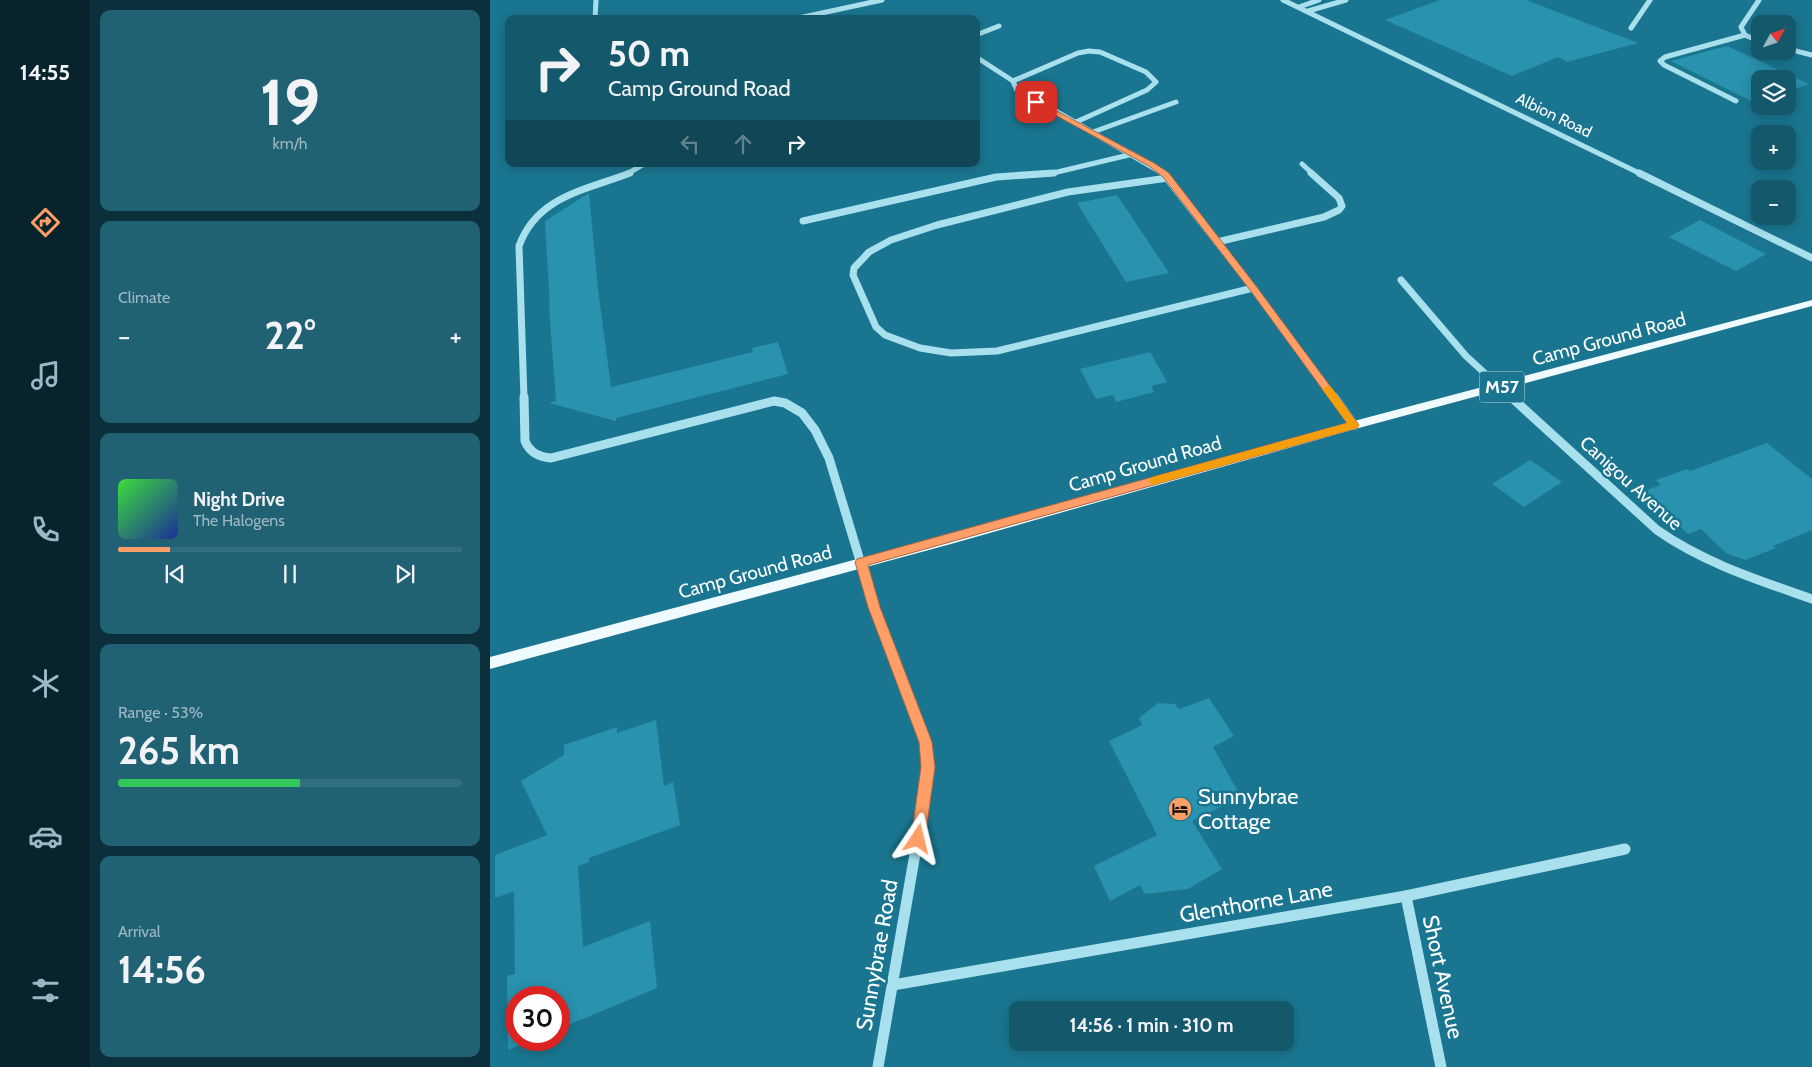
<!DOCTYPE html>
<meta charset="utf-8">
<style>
body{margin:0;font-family:Cabin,sans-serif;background:#216174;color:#f1f3f6;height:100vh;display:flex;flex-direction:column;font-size:19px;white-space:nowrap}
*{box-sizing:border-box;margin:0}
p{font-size:16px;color:#9db8c2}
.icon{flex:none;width:28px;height:28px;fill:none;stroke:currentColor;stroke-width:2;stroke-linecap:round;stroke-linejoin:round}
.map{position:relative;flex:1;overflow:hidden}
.side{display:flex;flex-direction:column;gap:10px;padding:10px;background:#0b303b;width:400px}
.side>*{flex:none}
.top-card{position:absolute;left:15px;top:15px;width:475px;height:152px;border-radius:10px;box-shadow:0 2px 12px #0003;background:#14586c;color:#f1f3f6;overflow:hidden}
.needle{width:32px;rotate:50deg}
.tools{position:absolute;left:1261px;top:15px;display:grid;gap:10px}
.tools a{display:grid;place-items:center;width:45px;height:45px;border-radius:10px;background:#14586c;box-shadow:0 2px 12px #0003;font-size:25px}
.speed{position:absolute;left:15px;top:986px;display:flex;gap:10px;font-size:25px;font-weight:700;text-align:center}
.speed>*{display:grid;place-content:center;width:65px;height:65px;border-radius:50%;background:#14586c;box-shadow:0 2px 12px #0003;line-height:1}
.speed .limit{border:8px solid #d22;background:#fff;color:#111}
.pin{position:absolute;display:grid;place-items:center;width:42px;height:42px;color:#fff;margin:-21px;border-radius:10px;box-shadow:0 2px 8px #0006}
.me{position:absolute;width:55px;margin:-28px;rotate:10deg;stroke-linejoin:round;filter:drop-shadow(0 0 4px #0008)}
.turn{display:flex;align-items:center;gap:18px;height:105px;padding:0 20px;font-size:22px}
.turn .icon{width:65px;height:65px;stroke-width:2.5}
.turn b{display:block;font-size:35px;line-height:42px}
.lanes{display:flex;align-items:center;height:48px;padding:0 20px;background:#0003;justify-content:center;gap:25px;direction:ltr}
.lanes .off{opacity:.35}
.big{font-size:38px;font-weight:800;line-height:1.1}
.side .card{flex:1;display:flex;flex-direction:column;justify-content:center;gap:8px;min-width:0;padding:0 18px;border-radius:10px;background:#216174}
.side .dial{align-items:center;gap:0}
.dial b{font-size:65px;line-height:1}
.song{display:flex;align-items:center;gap:15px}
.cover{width:60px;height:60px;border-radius:8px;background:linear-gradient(135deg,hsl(120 70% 55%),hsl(230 70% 35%))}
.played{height:5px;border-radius:2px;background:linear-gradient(90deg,#ff9e66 15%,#336e7f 15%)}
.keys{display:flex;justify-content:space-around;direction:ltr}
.heat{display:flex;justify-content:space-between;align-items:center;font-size:28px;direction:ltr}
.charge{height:8px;border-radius:4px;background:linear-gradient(90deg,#34c759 53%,#336e7f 0)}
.trip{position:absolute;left:519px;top:1001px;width:285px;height:50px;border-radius:10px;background:#14586c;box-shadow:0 2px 12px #0003;font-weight:800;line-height:50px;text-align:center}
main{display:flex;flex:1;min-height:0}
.menu{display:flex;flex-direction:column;width:90px;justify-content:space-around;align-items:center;background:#08232b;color:#9db8c2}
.menu .icon{width:35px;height:35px}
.menu .current{color:#ff9e66}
.menu b{font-size:22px;color:#f1f3f6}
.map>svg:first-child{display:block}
.building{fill:#2992ae}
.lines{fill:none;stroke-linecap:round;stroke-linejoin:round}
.minor-far3{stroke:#a9e0ee;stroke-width:5}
.minor-far2{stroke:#a9e0ee;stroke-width:7}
.minor-far1{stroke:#a9e0ee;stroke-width:9}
.minor{stroke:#a9e0ee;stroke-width:11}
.major{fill:#f0fbff;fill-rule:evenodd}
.route{fill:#ff9e66;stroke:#a66742}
.slow{fill:#f59e0b}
.labels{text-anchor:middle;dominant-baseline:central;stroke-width:5;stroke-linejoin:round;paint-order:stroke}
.far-street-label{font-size:16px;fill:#fff;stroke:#1a7690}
.shield{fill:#1a7690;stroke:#bad6de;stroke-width:1}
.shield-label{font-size:18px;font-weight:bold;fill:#fff}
.street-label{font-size:19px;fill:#fff;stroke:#1a7690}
.near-poi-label{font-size:22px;fill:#fff;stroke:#1a7690;text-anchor:start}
.near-street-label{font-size:22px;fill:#fff;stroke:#1a7690}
</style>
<main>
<nav class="menu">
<b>14:55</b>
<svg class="icon current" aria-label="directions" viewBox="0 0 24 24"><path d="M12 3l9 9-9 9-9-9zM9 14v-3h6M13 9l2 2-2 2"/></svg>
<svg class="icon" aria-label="music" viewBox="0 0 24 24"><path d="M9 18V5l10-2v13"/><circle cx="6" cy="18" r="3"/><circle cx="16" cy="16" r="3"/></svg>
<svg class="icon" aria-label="phone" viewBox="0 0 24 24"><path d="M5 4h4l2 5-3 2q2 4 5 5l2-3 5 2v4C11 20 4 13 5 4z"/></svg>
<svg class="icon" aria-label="climate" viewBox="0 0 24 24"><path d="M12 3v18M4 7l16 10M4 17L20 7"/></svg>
<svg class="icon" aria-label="car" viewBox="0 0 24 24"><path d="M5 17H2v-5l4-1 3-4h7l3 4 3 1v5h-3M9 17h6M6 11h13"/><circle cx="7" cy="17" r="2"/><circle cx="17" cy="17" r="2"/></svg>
<svg class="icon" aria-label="filters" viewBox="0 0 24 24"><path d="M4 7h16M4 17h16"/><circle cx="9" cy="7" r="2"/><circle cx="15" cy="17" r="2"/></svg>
</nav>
<section class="side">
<div class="card dial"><b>19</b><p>km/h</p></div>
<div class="card"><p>Climate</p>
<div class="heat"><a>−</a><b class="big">22°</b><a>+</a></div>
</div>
<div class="card">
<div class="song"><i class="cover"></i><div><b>Night Drive</b><p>The Halogens</p></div></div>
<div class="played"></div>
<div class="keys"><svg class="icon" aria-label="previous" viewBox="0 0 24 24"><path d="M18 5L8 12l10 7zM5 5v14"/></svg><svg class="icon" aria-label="pause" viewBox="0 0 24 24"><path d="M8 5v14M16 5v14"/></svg><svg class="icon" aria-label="next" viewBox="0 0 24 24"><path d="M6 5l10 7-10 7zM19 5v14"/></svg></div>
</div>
<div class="card"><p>Range · 53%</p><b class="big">265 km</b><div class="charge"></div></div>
<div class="card"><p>Arrival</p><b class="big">14:56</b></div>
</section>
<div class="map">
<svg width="1322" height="1067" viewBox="0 0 1322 1067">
<rect width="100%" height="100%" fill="#1a7690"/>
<g class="building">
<polygon points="950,0 1036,0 1148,43 1077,62 1068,57 1022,76 895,20"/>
<polygon points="1237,46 1319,84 1298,91 1298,79 1270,79 1270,99 1261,101 1181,61"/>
<polygon points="99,193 108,289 121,387 263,352 262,348 288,342 298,374 126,418 126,421 59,403 66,401 59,308 60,308 55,221"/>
<polygon points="627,195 679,273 636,282 587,203"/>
<polygon points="1210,220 1276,254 1246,271 1179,237"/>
<polygon points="660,352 677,382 661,386 664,392 626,402 623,395 606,399 590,369"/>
<polygon points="1277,443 1322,479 1322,530 1283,546 1286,548 1255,560 1236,553 1211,529 1198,534 1153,491 1171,485 1166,480 1197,469 1200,471"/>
<polygon points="1040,460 1072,482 1034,507 1002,484"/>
<polygon points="719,698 744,736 723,747 751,797 702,821 732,869 698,889 655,894 650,885 620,901 604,866 667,835 619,741 652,725 649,718 668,703 685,704 689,709"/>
<polygon points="166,720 174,786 183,782 190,825 99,858 99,862 88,866 93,947 160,921 167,988 69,1029 69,998 26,998 26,1040 42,1040 18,1050 17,976 25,974 24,891 5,898 5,855 57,835 31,781 74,755 74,745 127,727 127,733"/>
</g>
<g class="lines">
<g class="minor-far3">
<polyline points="793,0 1151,174"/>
<polyline points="1269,0 1251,27 1255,35 1270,42"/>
<polyline points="809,7 829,0"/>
<polyline points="818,11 856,0"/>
<polyline points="105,19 106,0"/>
<polyline points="304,19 392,0"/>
<polyline points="1141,28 1160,0"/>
<polyline points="486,35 509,26"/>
<polyline points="1298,49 1322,55"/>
<polyline points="486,57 523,81 588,53 599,51 610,52 656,72 666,82 657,90 586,122"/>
<polyline points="523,81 530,98 557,106 674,174"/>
<polyline points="1246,101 1174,65 1170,61 1175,57 1255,35"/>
<polyline points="603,132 686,102"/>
<polyline points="812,164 823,174"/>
<polyline points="137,174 154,164"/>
<polyline points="559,174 643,154"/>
</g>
<g class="minor-far2">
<polyline points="673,173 763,288 844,399"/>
<polyline points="1149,173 1322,258"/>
<polyline points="678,178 578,192 447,225 401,240 379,252 364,268 363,275 386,327 395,335 430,348 461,353 507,351 763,288"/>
<polyline points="313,221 506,177 564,173"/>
<polyline points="727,242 834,217 849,210 852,206 849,198 821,173"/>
<polyline points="911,280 976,356 1023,399"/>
<path d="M34 399 29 246C47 196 96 190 140 173"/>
</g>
<g class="minor-far1">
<path d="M34 397 35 441C40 453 49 457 61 458L284 401 295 403 312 413 325 430 339 458 384 607 415 690"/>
<polyline points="844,397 864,425"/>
<path d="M1021 397 1167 530C1214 563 1268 580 1322 599"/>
</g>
<g class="minor">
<polyline points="916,896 951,1067"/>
<polyline points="403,985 916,896 1135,849"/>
<polyline points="388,1067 434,802 438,767 435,742 415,689"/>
</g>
<polygon class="major" points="1322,300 1322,306 865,429 461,544 0,669 0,657 461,534 864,421"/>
</g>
<polygon class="route" points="543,101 548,101 664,163 679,173 766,286 869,425 867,428 378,565 390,607 442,742 445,767 435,839 433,844 428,846 423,844 421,839 431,767 429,742 378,607 365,562 367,559 857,423 760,290 673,177 659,166 543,103"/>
<polygon class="slow" points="837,386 841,387 867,423 869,425 867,428 663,485 658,481 663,477 857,423 832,389"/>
<defs>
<g id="hotel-disc" transform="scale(1.25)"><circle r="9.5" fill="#ff9e66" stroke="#1a7690"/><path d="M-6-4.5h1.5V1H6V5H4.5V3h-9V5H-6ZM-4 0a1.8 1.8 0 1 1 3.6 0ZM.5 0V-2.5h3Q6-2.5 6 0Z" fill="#111"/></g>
</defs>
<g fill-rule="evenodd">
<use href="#hotel-disc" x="690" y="809"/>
</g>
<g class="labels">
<g class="far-street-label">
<text transform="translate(1064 115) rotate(26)">Albion Road</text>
</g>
<rect class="shield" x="989.5" y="371.5" width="45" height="31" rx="4"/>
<g class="shield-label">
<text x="1012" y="387">M57</text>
</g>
<g class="street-label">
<text transform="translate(1119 339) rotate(-15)">Camp Ground Road</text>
<text transform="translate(655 464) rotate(-16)">Camp Ground Road</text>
<text transform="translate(1141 483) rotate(42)">Canigou Avenue</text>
<text transform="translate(265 572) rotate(-15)">Camp Ground Road</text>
</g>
<g class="near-poi-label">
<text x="708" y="796">Sunnybrae<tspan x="708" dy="25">Cottage</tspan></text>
</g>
<g class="near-street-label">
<text transform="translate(766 902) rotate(-10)">Glenthorne Lane</text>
<text transform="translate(387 955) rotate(-80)">Sunnybrae Road</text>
<text transform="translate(953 977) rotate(78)">Short Avenue</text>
</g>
</g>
</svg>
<div class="tools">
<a><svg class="needle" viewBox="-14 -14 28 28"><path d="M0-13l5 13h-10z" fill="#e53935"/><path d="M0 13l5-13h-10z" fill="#9db8c2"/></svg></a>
<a><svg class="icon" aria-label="layers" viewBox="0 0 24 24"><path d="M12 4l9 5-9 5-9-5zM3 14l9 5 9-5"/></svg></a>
<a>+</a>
<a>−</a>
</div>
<div class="speed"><div class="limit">30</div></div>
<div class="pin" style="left:546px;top:102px;background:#d93025"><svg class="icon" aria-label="arrive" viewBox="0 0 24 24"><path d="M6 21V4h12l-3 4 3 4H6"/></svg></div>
<svg class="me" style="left:428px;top:839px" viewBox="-20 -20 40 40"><path d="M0-17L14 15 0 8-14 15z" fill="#ff9e66" stroke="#fff" stroke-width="4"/></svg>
<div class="trip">14:56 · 1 min · 310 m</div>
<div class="top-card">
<div class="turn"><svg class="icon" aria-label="right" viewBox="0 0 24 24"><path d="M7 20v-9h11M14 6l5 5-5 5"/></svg><div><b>50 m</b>Camp Ground Road</div></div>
<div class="lanes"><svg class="icon off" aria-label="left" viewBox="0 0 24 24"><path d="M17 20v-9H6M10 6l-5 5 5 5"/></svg><svg class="icon off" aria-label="ahead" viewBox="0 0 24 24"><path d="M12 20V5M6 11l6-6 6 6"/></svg><svg class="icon" aria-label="right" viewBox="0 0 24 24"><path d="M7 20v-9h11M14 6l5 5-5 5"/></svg></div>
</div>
</div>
</main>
